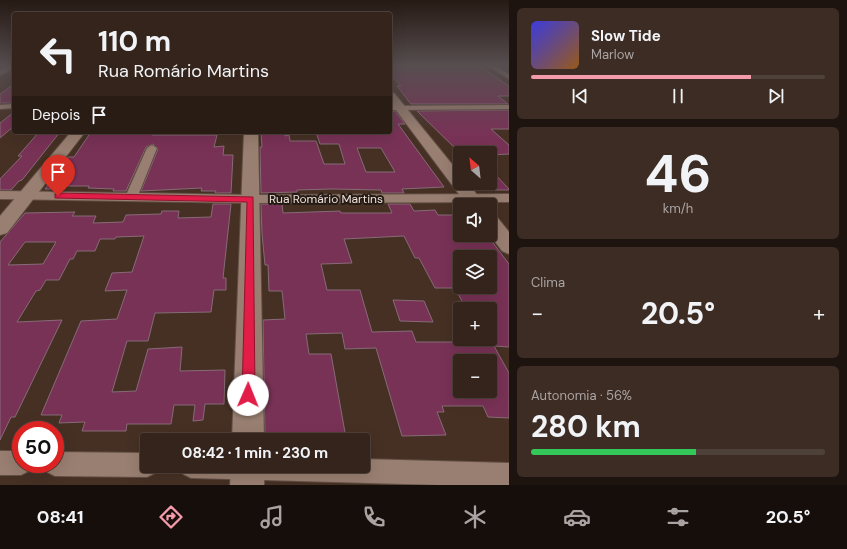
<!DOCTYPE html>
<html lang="pt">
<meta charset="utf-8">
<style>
body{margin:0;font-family:"DM Sans",sans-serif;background:#3c2c24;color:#f1f3f6;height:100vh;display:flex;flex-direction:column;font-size:15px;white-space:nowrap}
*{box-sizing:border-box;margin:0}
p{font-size:13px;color:#a9a4a3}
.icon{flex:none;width:22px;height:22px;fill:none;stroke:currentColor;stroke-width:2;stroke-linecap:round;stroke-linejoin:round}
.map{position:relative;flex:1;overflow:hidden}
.sheet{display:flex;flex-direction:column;gap:8px;padding:8px;background:#1d140f;width:338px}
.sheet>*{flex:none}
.banner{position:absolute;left:12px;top:12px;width:380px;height:122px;border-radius:4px;box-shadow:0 4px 16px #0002,0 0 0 1px #4e413a;background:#34241b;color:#f1f3f6;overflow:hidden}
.needle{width:26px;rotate:332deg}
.tools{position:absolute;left:453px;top:146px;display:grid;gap:8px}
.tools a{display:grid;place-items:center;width:44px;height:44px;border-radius:4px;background:#34241b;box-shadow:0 4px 16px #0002,0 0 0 1px #4e413a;font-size:20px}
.speed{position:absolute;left:12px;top:421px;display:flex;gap:8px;font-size:20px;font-weight:700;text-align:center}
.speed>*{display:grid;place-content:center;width:52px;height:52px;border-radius:50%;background:#34241b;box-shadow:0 4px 16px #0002,0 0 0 1px #4e413a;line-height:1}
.speed .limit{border:6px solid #d22;background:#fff;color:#111}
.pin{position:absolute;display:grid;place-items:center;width:34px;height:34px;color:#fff;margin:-41px -17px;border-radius:50% 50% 50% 0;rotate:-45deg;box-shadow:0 0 4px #0007}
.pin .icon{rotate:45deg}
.me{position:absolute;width:44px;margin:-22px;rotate:1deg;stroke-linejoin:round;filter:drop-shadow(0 0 3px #0008)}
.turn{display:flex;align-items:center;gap:14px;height:84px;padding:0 20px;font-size:18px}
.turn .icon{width:52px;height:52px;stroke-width:2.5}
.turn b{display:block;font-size:28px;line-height:34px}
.then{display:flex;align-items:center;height:38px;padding:0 20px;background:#0003;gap:8px;font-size:15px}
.big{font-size:30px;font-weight:700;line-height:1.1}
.sheet .card{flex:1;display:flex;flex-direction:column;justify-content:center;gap:6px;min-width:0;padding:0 14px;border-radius:6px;background:#3c2c24}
.sheet .dial{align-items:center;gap:0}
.dial b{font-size:52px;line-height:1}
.song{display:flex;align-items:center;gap:12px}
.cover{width:48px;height:48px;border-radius:6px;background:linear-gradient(135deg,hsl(240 70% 55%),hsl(30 70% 35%))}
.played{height:4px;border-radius:2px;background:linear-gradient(90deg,#f39aab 75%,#4e413a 75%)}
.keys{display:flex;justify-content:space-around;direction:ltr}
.heat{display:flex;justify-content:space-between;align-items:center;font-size:22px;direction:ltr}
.charge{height:6px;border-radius:3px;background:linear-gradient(90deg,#34c759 56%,#4e413a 0)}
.trip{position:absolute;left:140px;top:433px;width:230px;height:40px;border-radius:4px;background:#34241b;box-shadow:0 4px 16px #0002,0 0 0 1px #4e413a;font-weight:700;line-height:40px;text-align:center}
.dock{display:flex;height:64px;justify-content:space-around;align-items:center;background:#150e0b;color:#a9a4a3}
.dock .icon{width:28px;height:28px}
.dock .current{color:#f39aab}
.dock b{font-size:18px;color:#f1f3f6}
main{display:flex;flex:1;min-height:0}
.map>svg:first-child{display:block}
.building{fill:#783256;stroke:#866b77;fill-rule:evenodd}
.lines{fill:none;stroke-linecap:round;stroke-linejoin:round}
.street-casing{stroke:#624f45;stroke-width:2}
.secondary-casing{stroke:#624f45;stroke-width:2}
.street{fill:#997f71;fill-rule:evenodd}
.secondary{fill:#997f71;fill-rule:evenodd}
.route{fill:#e11d48;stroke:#92132f}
.labels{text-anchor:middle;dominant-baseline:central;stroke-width:4;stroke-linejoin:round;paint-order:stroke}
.street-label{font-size:12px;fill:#eedfd8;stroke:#251b15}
</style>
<main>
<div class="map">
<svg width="509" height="485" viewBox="0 0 509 485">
<rect width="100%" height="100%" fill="#463024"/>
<g class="building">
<polygon points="400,66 479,66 509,86 509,96 498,96 508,104 411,104 397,86 401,86 390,74 390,67 401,67"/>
<polygon points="14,84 14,103 0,103 0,94"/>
<polygon points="509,110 509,129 491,129 509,145 509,154 490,155 490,153 460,153 417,111"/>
<path d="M390 111H395L405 124H398L444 187 402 189 404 193H382L381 190 332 189 297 190V192L261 193 260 147H262L261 132H284L285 136 289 135 290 141H316L324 164H345L339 144H320L316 132H390ZM357 148H381L395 172H366Z"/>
<polygon points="14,112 14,126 0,138 0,123"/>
<polygon points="39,132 60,132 22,180 19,181 11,190 0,190 0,179 22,156 18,156"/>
<polygon points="91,132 154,133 152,135 217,135 214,147 224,146 223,155 233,155 231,193 215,193 216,191 201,191 202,188 141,191 158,149 153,144 146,147 126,191 113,191 114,189 88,188 89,186 66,186 65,189 45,189 68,157 74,157"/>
<polygon points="490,169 509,189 509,190 495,190 490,185"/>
<path d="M213 204H231L223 278H226V290H214L211 312 155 313 148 341H127L112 392 136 391 148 349 182 347 180 371 225 370 224 404H205L203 420 193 421 195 405H174L171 424H127L126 431H82L85 422 59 423 62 415H41L81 321 117 319 127 290 105 291 112 273 132 272 144 236 116 237 115 239H100L95 251H77L73 259H70L59 280H46L40 290 36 291 17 322 62 320 15 417H11L0 440V242L25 213 75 212 72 216H96L93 223 123 222 126 215 161 214 162 211H179L178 218 211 217ZM25 242H56L43 264 8 265Z"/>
<path d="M261 204H282L283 213 340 211 341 213H392L388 204H410L414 211 435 210 438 215H460V235H487L509 264V347L494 346 509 373V418L488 417 483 406H442L444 412H437L446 435 402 436 376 348 345 349 342 333 306 334 309 354H331L346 438H265L263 320 285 319 282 291H269L268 265H265L262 234ZM404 236 415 258H419L435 288H455L466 309H490V339H463L465 342H416L412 331 372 332 360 290H327L321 264 352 263 344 239ZM460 257H490V287H460ZM460 361H490V391H460Z"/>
<polygon points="393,300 424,301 433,322 400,321"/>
</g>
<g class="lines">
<g class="street-casing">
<g id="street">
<polygon points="7,66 14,66 14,68 0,75 0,70"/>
<polygon points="488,66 495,66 509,74 509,79"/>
<polygon points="14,104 14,108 0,109 0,105"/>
<polygon points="509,105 509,109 390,110 390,106"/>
<polygon points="152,145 157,148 139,193 251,195 509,194 509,202 251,203 0,199 0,191 127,193 147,148"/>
<polygon points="0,451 21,451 21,464 32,464 29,471 21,475 0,475"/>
<polygon points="55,452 147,453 147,466 158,466 155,473 147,477 55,476 47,472 43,464 55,464"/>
<polygon points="363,459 509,463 509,485 439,485 191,478 183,474 179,466 363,466"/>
</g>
</g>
<g class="secondary-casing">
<g id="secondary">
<polygon points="390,92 394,93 460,174 460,183 468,183 485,205 467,205 390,102"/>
<polygon points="71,132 85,132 7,233 0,235 0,216"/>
<polygon points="244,132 258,132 264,440 232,440"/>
<polygon points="490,215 497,217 509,232 509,254 502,251 490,235"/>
<polygon points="231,466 265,466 264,485 230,485"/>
</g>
</g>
<use href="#street" class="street"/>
<use href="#secondary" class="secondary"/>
</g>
<linearGradient id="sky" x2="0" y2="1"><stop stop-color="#261a14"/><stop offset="0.49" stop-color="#574e50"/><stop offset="1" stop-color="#574e50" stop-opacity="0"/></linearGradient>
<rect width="509" height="134" fill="url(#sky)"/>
<polygon class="route" points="58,193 253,197 255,395 253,400 248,401 244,400 242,395 247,202 55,198 55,194"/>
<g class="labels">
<g class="street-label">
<text x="326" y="199">Rua Romário Martins</text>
</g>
</g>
</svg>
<div class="tools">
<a><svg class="needle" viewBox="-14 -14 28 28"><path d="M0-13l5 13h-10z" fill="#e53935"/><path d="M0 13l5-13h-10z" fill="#a9a4a3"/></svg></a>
<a><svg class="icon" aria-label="sound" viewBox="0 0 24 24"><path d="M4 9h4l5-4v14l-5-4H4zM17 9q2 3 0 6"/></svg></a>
<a><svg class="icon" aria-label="layers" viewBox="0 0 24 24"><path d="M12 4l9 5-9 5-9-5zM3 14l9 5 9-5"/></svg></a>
<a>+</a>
<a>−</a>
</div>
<div class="speed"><div class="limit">50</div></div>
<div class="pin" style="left:58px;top:196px;background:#d93025"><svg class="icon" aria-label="arrive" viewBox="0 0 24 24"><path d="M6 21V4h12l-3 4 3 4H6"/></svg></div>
<svg class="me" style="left:248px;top:395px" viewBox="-20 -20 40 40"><circle r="19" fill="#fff"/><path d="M0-13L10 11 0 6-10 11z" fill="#e11d48"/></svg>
<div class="trip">08:42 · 1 min · 230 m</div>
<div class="banner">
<div class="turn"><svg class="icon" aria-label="left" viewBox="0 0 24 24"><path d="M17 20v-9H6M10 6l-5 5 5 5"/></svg><div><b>110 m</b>Rua Romário Martins</div></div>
<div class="then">Depois<svg class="icon" aria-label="arrive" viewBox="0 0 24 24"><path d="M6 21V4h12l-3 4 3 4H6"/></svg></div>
</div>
</div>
<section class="sheet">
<div class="card">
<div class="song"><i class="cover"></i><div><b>Slow Tide</b><p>Marlow</p></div></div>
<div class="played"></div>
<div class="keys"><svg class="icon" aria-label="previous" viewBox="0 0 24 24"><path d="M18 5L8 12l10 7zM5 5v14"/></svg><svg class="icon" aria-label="pause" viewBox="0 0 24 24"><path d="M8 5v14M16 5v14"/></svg><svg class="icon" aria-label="next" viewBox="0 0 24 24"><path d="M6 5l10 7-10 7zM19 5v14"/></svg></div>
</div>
<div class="card dial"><b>46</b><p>km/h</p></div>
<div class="card"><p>Clima</p>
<div class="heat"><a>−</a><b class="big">20.5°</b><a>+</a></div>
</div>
<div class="card"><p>Autonomia · 56%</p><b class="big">280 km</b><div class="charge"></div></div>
</section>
</main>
<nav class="dock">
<b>08:41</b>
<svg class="icon current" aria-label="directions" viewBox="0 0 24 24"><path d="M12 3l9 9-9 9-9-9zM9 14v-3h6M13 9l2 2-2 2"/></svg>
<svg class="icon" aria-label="music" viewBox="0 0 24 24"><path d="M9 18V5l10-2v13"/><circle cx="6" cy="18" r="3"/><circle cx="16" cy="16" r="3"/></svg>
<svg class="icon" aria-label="phone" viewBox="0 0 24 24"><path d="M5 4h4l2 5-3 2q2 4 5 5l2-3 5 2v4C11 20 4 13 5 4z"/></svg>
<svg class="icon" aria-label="climate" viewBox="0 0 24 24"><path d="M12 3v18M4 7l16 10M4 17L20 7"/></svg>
<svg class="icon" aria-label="car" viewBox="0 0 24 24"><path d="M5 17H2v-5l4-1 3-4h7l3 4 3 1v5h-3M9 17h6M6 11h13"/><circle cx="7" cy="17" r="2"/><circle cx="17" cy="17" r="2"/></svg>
<svg class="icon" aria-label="filters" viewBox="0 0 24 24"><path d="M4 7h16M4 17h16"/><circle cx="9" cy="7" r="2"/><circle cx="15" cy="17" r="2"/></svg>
<b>20.5°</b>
</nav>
